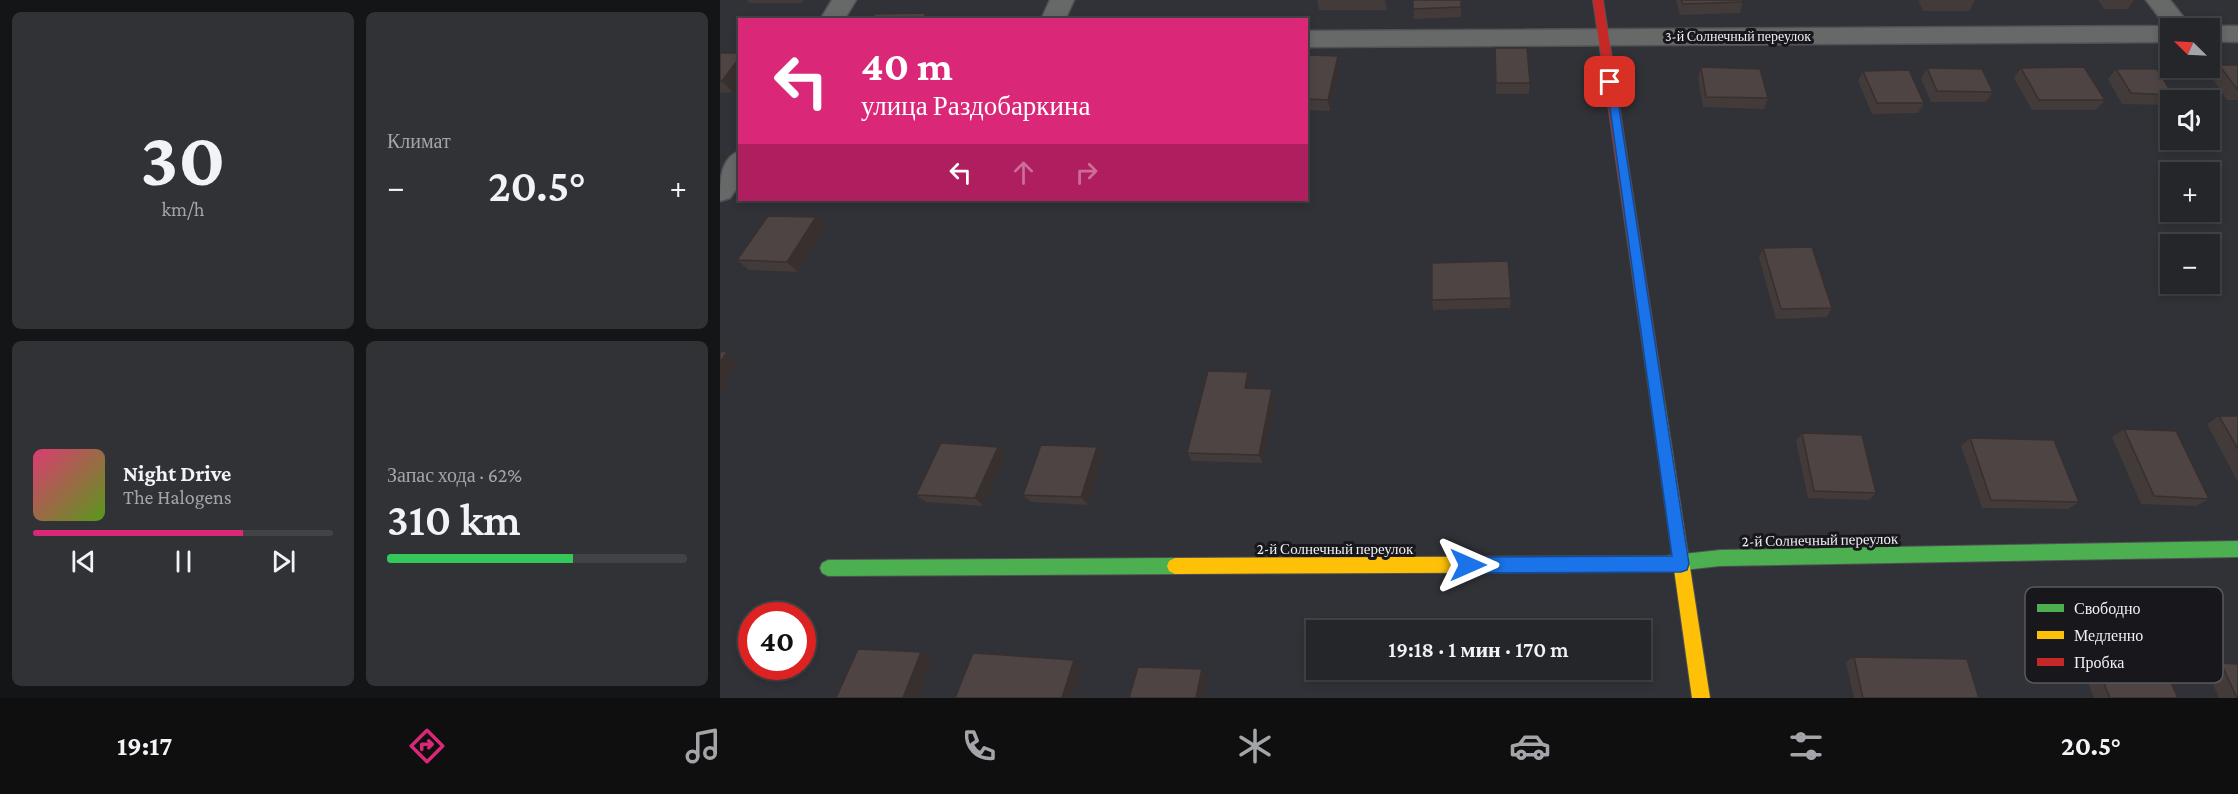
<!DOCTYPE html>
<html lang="ru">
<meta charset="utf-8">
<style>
body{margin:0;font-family:"Crimson Pro",serif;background:#313235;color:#f1f3f6;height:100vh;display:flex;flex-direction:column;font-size:22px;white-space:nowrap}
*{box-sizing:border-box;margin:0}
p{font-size:20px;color:#a3a5a8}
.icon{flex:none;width:33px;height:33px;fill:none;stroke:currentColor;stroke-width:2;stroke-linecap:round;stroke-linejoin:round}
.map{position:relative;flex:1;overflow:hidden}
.details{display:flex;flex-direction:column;gap:12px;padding:12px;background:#141517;width:720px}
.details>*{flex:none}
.banner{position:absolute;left:18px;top:18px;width:570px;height:183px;border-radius:0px;box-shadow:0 3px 9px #0003,0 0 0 2px #424346;background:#db2777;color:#fff;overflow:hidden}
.needle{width:39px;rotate:294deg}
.tools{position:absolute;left:1440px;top:18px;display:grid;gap:12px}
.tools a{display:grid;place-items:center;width:60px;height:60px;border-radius:0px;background:#252629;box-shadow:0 3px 9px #0003,0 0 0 2px #424346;font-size:30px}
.speed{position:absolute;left:18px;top:602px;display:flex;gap:12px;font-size:30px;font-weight:700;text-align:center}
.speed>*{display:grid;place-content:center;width:78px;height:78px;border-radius:50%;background:#252629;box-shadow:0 3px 9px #0003,0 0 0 2px #424346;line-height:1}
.speed .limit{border:9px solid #d22;background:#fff;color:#111}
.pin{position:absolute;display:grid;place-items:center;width:51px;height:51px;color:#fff;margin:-26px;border-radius:12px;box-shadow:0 3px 9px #0006}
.me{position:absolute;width:66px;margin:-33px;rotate:90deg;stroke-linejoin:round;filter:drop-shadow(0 0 4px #0008)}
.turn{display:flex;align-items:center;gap:21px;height:126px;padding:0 24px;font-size:27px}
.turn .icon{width:78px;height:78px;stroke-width:2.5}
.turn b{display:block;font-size:42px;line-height:51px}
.lanes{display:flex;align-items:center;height:57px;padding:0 24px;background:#0003;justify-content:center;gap:30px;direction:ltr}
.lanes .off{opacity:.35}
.big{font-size:45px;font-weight:600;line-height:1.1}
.details .card{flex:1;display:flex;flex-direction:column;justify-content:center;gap:9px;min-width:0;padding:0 21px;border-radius:9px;background:#313235}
.details .dial{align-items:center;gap:0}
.dial b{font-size:78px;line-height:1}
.song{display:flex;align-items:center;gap:18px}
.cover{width:72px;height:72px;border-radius:9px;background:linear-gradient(135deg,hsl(340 70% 55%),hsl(90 70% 35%))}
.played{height:6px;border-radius:3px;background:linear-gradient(90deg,#db2777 70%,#424346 70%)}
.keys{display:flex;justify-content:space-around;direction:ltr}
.heat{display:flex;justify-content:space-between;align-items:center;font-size:33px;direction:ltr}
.charge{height:9px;border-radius:4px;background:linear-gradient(90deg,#34c759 62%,#424346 0)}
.details .tiles{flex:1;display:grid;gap:12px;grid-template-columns:repeat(2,1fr)}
.trip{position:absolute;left:586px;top:620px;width:345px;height:60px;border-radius:0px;background:#252629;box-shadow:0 3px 9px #0003,0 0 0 2px #424346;font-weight:600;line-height:60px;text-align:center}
.tabs{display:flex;height:96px;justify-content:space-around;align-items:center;background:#0f0f10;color:#a3a5a8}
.tabs .icon{width:42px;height:42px}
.tabs .on{color:#db2777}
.tabs b{font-size:27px;color:#f1f3f6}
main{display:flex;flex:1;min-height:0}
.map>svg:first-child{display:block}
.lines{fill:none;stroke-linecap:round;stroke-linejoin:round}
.street-casing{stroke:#505154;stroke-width:3}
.fast-casing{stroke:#505154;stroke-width:2}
.slow-casing{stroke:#505154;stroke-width:2}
.jam-casing{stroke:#505154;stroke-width:2}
.street{fill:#676868;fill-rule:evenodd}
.fast{fill:#4caf50;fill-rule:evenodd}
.slow{fill:#ffc107;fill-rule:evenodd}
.jam{fill:#c62828;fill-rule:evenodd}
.wall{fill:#433a3a}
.shaded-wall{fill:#37302f}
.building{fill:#4e4443;stroke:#37302f;stroke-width:1.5}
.route{fill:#1a73e8;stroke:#114b97;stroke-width:1.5}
.labels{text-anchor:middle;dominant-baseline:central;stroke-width:6;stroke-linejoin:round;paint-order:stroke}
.far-street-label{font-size:14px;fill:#eeeef4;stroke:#18181c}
.street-label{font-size:15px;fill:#eeeef4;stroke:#18181c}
.key{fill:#18181c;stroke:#58585d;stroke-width:1.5}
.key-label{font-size:16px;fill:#eeeef4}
</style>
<main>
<section class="details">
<div class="tiles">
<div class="card dial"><b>30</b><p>km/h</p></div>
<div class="card"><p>Климат</p>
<div class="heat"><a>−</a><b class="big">20.5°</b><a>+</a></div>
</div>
<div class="card">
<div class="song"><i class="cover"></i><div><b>Night Drive</b><p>The Halogens</p></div></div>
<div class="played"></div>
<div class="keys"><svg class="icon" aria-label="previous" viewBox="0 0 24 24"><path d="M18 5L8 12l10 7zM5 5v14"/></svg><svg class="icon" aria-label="pause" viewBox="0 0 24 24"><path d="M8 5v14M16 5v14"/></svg><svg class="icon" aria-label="next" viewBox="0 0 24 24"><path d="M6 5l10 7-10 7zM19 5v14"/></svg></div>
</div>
<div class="card"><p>Запас хода · 62%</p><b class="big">310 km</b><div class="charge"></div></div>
</div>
</section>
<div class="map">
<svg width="1518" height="698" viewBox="0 0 1518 698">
<rect width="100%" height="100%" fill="#313237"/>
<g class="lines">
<g class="street-casing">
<g id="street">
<polygon points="112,0 136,0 124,20 100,20"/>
<polygon points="330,0 354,0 345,20 321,20"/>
<polygon points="1426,0 1450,0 1472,28 1450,28 1450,42 586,47 586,31 1446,26"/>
<polygon points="1490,26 1518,26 1518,42 1490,41 1490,28 1482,28"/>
<path d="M20 151V184L10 198 0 201C0 181 0 158 20 151Z"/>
</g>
</g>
<g class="fast-casing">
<g id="fast">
<polygon points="1518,541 1518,557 1000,566 945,572 939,569 937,564 939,559 945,556 1000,550"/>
<polygon points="455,558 461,561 463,566 461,571 455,574 108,576 102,573 100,568 102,563 108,560"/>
</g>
</g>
<g class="slow-casing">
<g id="slow">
<polygon points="938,398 943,400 945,404 990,698 972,698 931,404 933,400"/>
<polygon points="945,556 951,559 953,564 951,569 945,572 455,574 449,571 447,566 449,561 455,558"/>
</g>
</g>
<g class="jam-casing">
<polygon id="jam" points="873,0 883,0 945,404 943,408 938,410 933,408 931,404"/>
</g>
<use href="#street" class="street"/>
<use href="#fast" class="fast"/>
<use href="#slow" class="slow"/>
<use href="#jam" class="jam"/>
</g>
<g class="wall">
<polygon points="27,0 83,0 81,3 30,3"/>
<polygon points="597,0 668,0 667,10 599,10"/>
<polygon points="693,0 741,0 741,17 694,19"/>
<polygon points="956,0 1022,0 1023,2 1020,13 960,15"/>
<polygon points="1198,0 1255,0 1249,11 1203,11"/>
<polygon points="1378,0 1414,0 1408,9 1384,9"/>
<polygon points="775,48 810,83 809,94 776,94"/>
<polygon points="0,53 20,53 20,81 12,92 0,93"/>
<polygon points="586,55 618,56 620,67 610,111 586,110"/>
<polygon points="1499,65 1518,65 1518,100 1507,100 1490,75"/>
<polygon points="981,67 1048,98 1044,109 983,107 978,78"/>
<polygon points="1207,68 1273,92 1266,102 1211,102 1201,79"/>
<polygon points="1301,68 1385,100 1376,110 1312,110 1294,78"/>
<polygon points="1396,69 1453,95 1444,105 1402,104 1388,79"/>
<polygon points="1143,71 1204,103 1198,113 1152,114 1138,81"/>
<polygon points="96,217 106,227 78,272 29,270 17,260"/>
<polygon points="1043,248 1112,308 1107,317 1056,319 1039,258"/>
<polygon points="791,298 790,308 713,310 712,300"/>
<polygon points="532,381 531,388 552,389 556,398 543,463 472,461 467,453"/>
<polygon points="1499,416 1518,416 1518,482 1487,424"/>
<polygon points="1404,429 1489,499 1476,506 1421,504 1392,437"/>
<polygon points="1082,433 1156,493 1149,500 1088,498 1076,441"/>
<polygon points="1250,438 1359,502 1348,509 1262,508 1241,446"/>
<polygon points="278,447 286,455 264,506 206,502 196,495"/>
<polygon points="377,447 384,455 368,505 311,502 303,495"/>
<polygon points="1372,655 1458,698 1374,698 1359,660"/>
<polygon points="1134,657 1259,698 1134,698 1126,662"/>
<polygon points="1501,663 1518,698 1499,698 1486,668"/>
</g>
<g class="shaded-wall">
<polygon points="665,0 668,0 667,10"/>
<polygon points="206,13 210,20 203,20"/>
<polygon points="618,56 620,67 610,111 608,100"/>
<polygon points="20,57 20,81 12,92 2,81"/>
<polygon points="96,217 106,227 78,272 67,262"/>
<polygon points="7,351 19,361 0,395 0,363"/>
<polygon points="528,372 532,381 529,397 525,388"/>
<polygon points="552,389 556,398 543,463 539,455"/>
<polygon points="278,447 286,455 264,506 255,498"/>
<polygon points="377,447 384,455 368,505 361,497"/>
<polygon points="201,652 213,657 197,698 183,698"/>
<polygon points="354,660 363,665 352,698 342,698"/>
<polygon points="482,669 488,674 483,698 476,698"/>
</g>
<g class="building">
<polygon points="693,0 741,0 741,7 693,9"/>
<polygon points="961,0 1022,0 1023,2 963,4"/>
<polygon points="206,13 203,20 151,20 155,14"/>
<polygon points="775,48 807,48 810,83 776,83"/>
<polygon points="0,53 20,53 20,57 2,81 0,82"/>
<polygon points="586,55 618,56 608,100 586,99"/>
<polygon points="1499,65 1518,65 1518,89 1517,89"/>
<polygon points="981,67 1040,69 1048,98 986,97"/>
<polygon points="1364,67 1385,100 1319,100 1301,68"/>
<polygon points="1207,68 1262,69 1273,92 1217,91"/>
<polygon points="1396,69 1437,69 1453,95 1411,93"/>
<polygon points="1189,70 1204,103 1157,103 1143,71"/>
<polygon points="48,216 96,217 67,262 17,260"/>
<polygon points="1092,247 1112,308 1061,309 1043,248"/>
<polygon points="788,261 791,298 712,300 712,263"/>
<polygon points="7,351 0,363 0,352"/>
<polygon points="488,371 528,372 525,388 552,389 539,455 467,453"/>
<polygon points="1499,416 1518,416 1518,449"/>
<polygon points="1404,429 1456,431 1489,499 1434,496"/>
<polygon points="1082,433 1142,435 1156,493 1094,491"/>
<polygon points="1250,438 1334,440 1359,502 1271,500"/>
<polygon points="221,443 278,447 255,498 196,495"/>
<polygon points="321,445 377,447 361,497 303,495"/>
<polygon points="138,649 201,652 183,698 116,698"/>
<polygon points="253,653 354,660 342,698 235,698"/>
<polygon points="1438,654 1458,698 1390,698 1372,655"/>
<polygon points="1134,657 1247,659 1259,698 1143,698"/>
<polygon points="1501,663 1518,664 1518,698 1517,698"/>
<polygon points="418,667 482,669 476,698 409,698"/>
</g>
<polygon class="route" points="886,79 895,82 969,564 967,570 961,572 748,573 742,571 740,565 742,560 748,557 952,556"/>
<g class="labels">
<g class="far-street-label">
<text x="1018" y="36">3-й Солнечный переулок</text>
</g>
<g class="street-label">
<text transform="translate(1100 540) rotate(-1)">2-й Солнечный переулок</text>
<text x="615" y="549">2-й Солнечный переулок</text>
</g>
</g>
<rect x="1305" y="587" width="198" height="96" rx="9" class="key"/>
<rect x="1317" y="604" width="27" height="8" fill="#4caf50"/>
<rect x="1317" y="631" width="27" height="8" fill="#ffc107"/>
<rect x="1317" y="658" width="27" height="8" fill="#c62828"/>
<g class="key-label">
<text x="1354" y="614">Свободно</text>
<text x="1354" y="641">Медленно</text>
<text x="1354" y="668">Пробка</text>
</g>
</svg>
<div class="tools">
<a><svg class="needle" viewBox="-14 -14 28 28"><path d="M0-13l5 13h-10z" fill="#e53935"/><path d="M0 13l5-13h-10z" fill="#a3a5a8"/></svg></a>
<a><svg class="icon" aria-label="sound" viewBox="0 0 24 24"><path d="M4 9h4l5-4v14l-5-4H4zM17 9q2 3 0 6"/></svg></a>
<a>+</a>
<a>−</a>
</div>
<div class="speed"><div class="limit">40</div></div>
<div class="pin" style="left:890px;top:82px;background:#d93025"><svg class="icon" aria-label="arrive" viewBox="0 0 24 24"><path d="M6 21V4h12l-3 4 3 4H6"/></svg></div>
<svg class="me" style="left:748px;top:565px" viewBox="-20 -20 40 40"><path d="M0-17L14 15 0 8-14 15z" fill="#1a73e8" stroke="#fff" stroke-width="4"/></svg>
<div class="trip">19:18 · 1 мин · 170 m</div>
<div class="banner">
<div class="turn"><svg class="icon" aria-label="left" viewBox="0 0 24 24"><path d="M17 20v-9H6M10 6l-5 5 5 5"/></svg><div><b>40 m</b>улица Раздобаркина</div></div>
<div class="lanes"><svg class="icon" aria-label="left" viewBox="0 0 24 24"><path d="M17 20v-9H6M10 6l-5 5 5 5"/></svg><svg class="icon off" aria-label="ahead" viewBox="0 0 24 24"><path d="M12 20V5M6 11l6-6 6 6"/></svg><svg class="icon off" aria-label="right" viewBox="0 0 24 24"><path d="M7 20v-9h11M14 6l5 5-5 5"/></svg></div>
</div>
</div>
</main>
<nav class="tabs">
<b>19:17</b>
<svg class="icon on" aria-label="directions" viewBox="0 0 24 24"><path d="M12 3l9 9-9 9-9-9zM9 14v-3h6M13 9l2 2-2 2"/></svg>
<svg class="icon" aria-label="music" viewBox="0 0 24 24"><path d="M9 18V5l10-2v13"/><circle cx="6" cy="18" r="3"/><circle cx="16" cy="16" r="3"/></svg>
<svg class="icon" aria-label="phone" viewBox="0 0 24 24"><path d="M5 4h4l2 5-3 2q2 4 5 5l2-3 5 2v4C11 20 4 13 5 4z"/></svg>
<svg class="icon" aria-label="climate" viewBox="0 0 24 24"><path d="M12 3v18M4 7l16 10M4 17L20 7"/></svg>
<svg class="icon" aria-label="car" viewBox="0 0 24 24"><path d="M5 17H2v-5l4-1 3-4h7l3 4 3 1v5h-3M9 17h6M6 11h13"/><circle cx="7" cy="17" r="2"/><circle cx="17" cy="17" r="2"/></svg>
<svg class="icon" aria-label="filters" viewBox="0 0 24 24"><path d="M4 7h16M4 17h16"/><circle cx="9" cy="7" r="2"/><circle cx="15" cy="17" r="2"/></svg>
<b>20.5°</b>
</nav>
